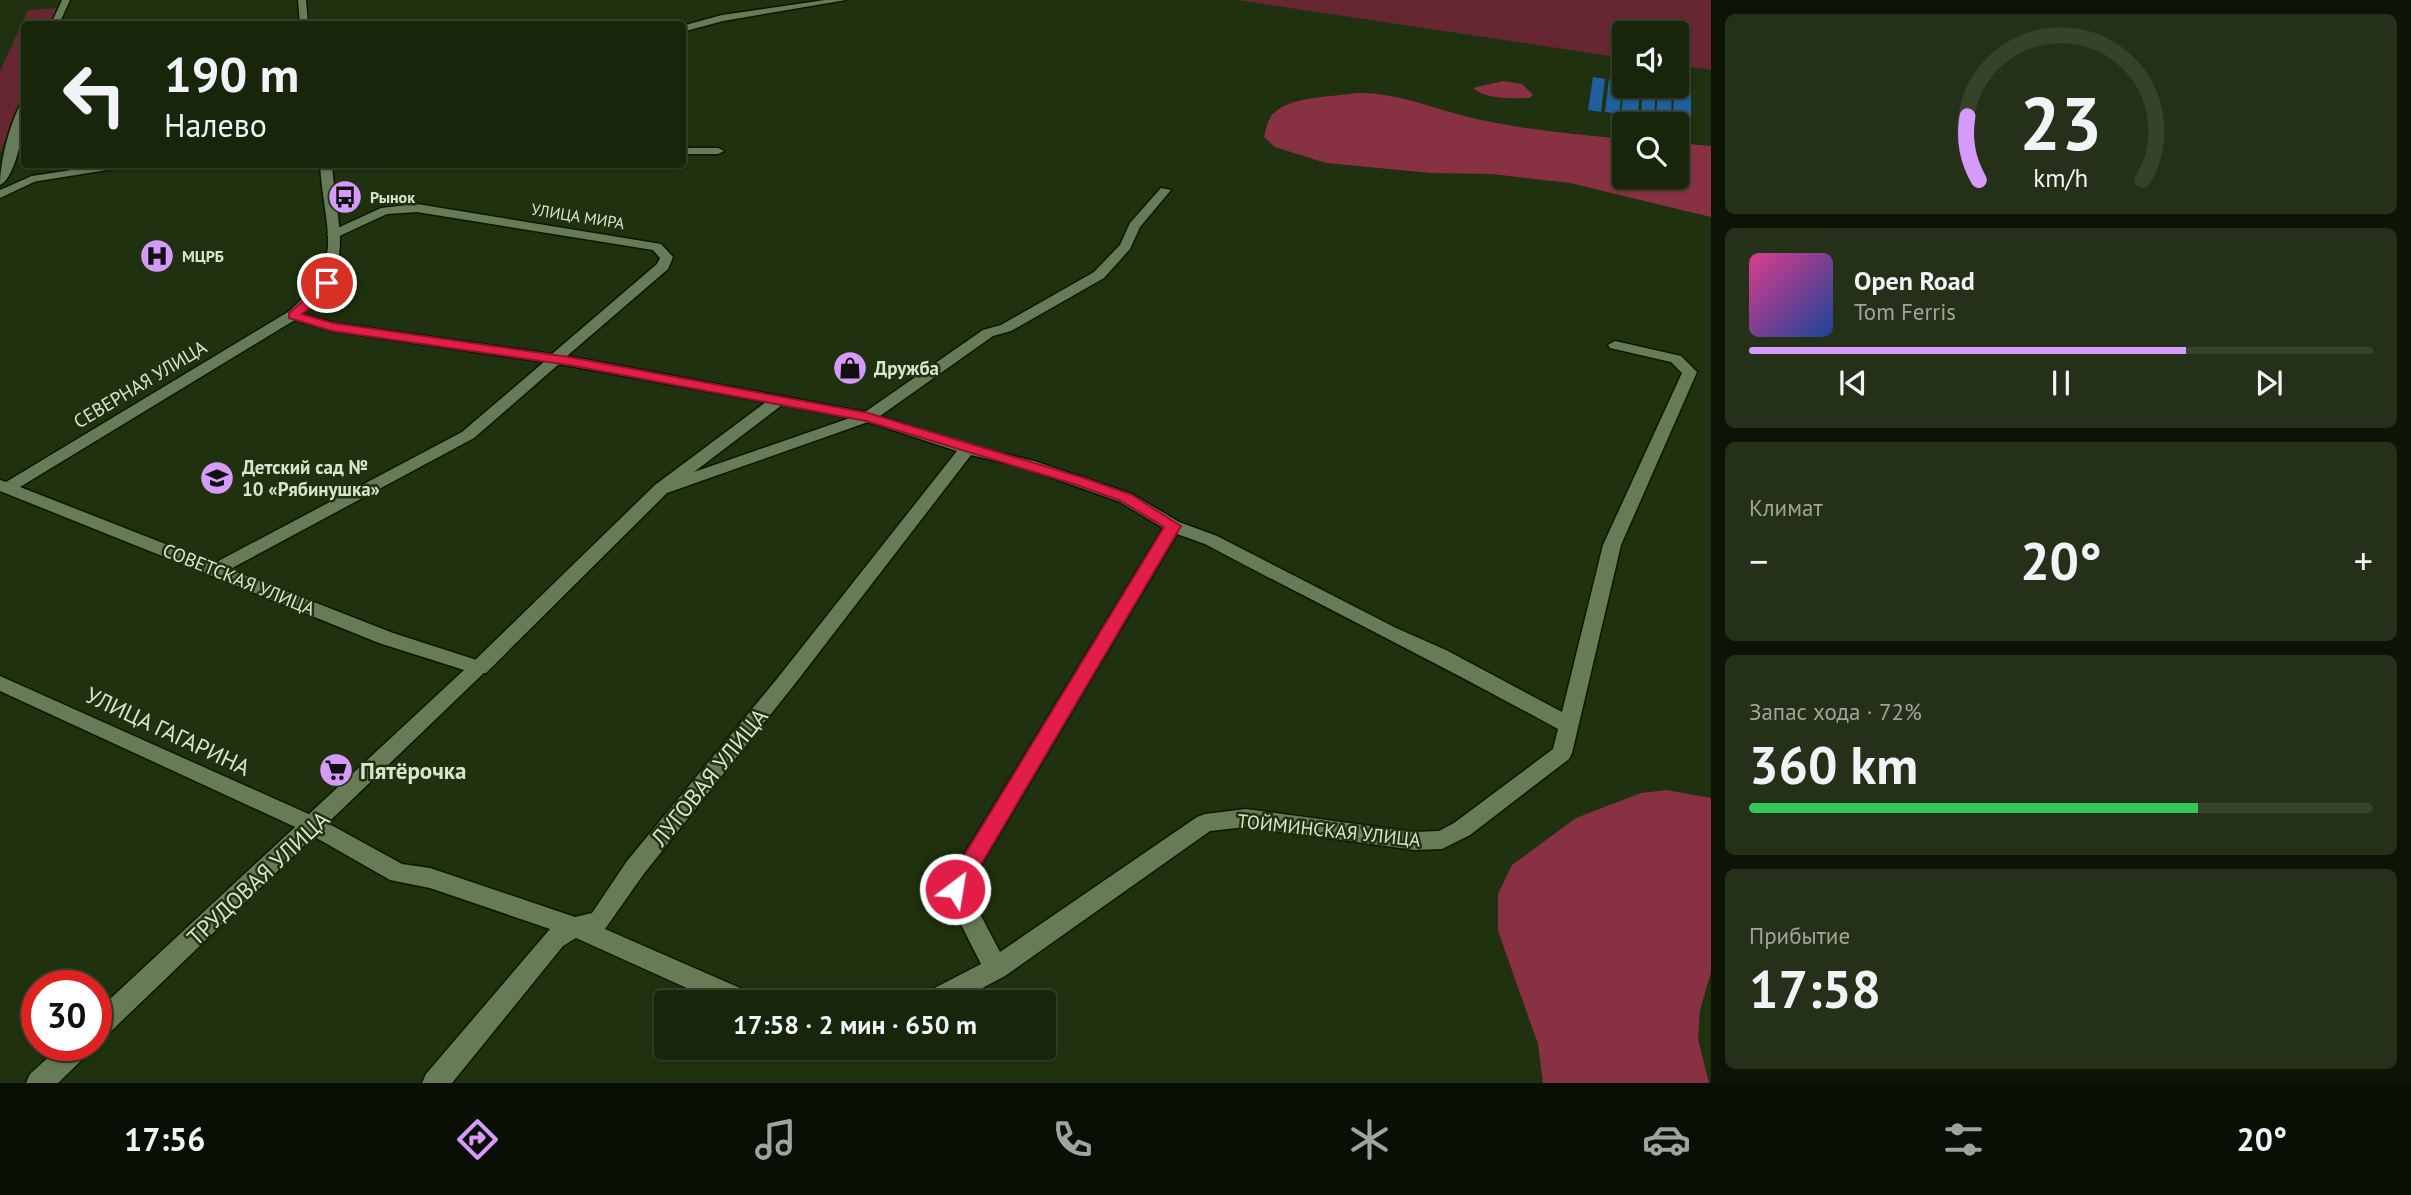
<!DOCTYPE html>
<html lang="ru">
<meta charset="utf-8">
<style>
body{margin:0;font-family:"PT Sans",sans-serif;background:#243118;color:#f1f3f6;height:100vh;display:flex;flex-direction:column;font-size:26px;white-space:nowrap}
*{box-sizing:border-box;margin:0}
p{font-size:23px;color:#9ea59c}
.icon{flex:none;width:38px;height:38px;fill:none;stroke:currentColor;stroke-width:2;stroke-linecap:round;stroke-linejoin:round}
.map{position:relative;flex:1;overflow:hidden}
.sheet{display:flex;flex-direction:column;gap:14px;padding:14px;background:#0d1406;width:700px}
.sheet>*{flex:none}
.top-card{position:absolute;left:21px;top:21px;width:665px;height:147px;border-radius:7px;box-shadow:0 2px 5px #0004,0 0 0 2px #36422b;background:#17250a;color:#f1f3f6;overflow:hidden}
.tools{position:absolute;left:1612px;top:21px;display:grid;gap:14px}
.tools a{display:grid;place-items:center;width:77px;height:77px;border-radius:7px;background:#17250a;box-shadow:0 2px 5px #0004,0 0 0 2px #36422b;font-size:35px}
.speed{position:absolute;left:21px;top:970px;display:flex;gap:14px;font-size:35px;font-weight:700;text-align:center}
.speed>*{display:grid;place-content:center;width:91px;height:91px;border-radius:50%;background:#17250a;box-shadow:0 2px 5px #0004,0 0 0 2px #36422b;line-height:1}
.speed .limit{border:10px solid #d22;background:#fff;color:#111}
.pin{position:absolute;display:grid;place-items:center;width:60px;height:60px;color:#fff;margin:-30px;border:4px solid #fff;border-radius:50%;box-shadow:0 2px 7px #0007}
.me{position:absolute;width:77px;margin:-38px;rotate:31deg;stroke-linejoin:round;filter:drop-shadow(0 0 5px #0008)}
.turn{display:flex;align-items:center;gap:24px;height:147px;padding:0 28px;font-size:32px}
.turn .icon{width:91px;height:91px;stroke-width:2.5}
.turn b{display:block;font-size:49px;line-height:60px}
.big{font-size:52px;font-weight:700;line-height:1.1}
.sheet .widget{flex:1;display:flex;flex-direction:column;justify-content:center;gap:10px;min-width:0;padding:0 24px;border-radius:10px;background:#243118}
.sheet .dial{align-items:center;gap:0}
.dial svg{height:182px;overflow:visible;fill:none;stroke:#36422b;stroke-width:7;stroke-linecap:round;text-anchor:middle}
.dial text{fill:#f1f3f6;stroke:none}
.song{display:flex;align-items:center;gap:21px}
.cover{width:84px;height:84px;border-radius:10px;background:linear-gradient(135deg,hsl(330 70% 55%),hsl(220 70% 35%))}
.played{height:7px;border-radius:4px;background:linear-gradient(90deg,#d69bfa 70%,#36422b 70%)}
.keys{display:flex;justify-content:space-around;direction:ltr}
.heat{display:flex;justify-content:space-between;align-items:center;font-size:38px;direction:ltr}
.charge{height:10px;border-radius:5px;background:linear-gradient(90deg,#34c759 72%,#36422b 0)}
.trip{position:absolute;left:654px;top:990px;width:402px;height:70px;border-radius:7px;background:#17250a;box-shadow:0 2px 5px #0004,0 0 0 2px #36422b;font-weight:700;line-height:70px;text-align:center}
.dock{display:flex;height:112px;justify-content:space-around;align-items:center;background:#090f04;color:#9ea59c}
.dock .icon{width:49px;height:49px}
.dock .active{color:#d69bfa}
.dock b{font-size:32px;color:#f1f3f6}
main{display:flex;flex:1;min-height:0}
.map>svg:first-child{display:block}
.green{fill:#672732}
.forest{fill:#883142}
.water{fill:#205e9d}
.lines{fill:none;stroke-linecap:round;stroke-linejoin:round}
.minor-casing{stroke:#081900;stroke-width:3}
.tertiary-casing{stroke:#081900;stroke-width:3}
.minor{fill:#677c56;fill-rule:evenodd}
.tertiary{fill:#677c56;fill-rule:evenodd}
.route{fill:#e11d48;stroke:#92132f;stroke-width:2}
.labels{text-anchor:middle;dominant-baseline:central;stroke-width:5;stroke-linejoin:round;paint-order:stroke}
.far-poi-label{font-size:16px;font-weight:bold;fill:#d8e4cf;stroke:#1f310e;text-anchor:start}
.far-street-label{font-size:16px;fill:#d8e4cf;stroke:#1f310e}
.poi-label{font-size:19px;font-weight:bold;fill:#d8e4cf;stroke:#1f310e;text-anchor:start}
.street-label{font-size:19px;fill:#d8e4cf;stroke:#1f310e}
.near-street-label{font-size:23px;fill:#d8e4cf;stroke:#1f310e}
.near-poi-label{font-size:23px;font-weight:bold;fill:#d8e4cf;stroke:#1f310e;text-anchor:start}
</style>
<main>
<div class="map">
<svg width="1711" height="1083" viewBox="0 0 1711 1083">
<rect width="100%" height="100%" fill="#1f310e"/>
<g class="green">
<polygon points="1237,0 1711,0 1711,70 1677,65 1676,33 1624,33 1624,58"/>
<polygon points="57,8 51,24 24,24 24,91 0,153 0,71 28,10"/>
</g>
<g class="forest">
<path d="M1503 81 1522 84 1533 95 1529 98C1511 98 1487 100 1473 88Z"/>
<path d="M1356 93C1400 92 1438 111 1481 120 1528 130 1576 134 1624 139V177H1676L1677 143 1711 146V217L1570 183 1492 174 1431 173 1326 163 1275 147 1264 137C1266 129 1268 117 1275 112 1293 96 1333 97 1356 93Z"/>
<polygon points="1667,790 1711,798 1711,972 1700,1010 1698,1039 1709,1083 1543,1083 1538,1044 1498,931 1498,894 1512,865 1576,818 1641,793"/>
</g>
<g class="water">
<polygon points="1593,77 1605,79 1601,112 1588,110"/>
<polygon points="1609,79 1623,81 1619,114 1605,112"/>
<polygon points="1624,86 1640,86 1638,117 1621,115"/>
<polygon points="1643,86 1656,86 1654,120 1641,118"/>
<polygon points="1658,86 1672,88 1671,122 1656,120"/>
<polygon points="1674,88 1691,91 1691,125 1673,123"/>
</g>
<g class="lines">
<g class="minor-casing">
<g id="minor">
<polygon points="825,0 846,0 723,21 682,32 682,26 722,15"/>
<polygon points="682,148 718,148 724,151 718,154 682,154"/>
<polygon points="111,164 144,164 32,182 26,179 32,176"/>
<path d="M1161 188 1171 190 1140 227 1130 249 1104 278 1011 331 993 336 880 416 972 446 1034 461 1132 494 1179 522 1217 536 1396 628 1446 650 1562 712 1603 545 1682 373 1671 362 1610 348 1608 345 1615 341 1681 356 1697 372 1621 545 1572 753 1569 759 1470 835 1442 849 1415 850 1246 827 1210 831 1005 976 954 1003H918L921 995 981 964 943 889 1163 528 1120 502 1022 467 971 455 794 685 643 875 605 929 756 995 759 1003H720L576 938 563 946 452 1083H422L426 1074 550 929 430 888 390 880 306 832 0 691V676L322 820 402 864 430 868 575 917 592 913 627 861 780 675 957 451 868 422 667 493 486 673H472L469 668 472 663 655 485 766 402 559 364 474 438 221 574H209L206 570 209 566 462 432 544 362 332 331 288 318V312L293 311 334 323 552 354 657 264 660 258 653 250 417 212 387 214 333 239 327 235 329 232 381 208 417 204 661 244 673 257 668 269 567 356 865 412 983 330 1001 325 1094 272 1120 245 1130 223ZM782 405 850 418 694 472ZM1177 534 1205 544C1322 606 1441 665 1558 729L1553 749 1454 823 1439 831 1415 832 1246 809 1205 814 1197 817 1000 952 967 889Z"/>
</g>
</g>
<g class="tertiary-casing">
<g id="tertiary">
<polygon points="62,0 70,0 59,24 51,24"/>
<polygon points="298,0 306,0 308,24 300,24"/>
<path d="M24 104C26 121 17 177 0 185 0 161 9 127 20 105Z"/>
<path d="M320 164H332C337 237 359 263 298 318L20 487 393 633 486 663 489 668 105 1037 96 1041V1012L464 670 379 643 0 491V480L6 482 288 312C348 260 324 234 320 164Z"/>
<polygon points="32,176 38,179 36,181 0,198 0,190"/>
<polygon points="62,1045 93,1045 89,1053 58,1083 26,1083 30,1074"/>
</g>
</g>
<use href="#minor" class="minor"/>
<use href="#tertiary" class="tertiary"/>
</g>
<polygon class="route" points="327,280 333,283 318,302 302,314 333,323 569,357 868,413 1084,478 1132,495 1181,526 963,895 955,897 948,895 945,889 948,882 1164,527 1121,501 1074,484 866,421 569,365 332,331 289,318 289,313"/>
<defs>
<g id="bus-disc" transform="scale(1.75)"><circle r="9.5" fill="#d69bfa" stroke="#1f310e"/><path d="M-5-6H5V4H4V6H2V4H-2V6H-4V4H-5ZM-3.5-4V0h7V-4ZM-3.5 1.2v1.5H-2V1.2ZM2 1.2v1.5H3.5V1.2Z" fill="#111"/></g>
<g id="hospital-disc" transform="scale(1.75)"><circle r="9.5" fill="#d69bfa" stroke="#1f310e"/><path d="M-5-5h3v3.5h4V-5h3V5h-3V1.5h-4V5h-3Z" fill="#111"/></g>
<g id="shop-disc" transform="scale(1.75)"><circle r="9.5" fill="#d69bfa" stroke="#1f310e"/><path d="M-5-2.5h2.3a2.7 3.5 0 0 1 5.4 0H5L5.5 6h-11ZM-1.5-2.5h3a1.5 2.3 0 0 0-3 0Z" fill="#111"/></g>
<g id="school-disc" transform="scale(1.75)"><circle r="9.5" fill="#d69bfa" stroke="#1f310e"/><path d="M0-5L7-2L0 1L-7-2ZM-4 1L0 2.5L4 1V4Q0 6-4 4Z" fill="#111"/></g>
<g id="supermarket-disc" transform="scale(1.75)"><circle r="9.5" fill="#d69bfa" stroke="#1f310e"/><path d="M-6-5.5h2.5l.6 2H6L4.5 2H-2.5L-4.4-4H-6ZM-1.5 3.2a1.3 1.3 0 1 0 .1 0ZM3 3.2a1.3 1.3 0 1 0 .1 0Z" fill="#111"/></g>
</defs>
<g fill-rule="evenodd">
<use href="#bus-disc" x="345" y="197"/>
<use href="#hospital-disc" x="157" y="256"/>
<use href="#shop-disc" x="850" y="368"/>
<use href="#school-disc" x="217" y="478"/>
<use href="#supermarket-disc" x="336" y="770"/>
</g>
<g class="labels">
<g class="far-poi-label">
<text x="370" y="197">Рынок</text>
<text x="182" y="256">МЦРБ</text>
</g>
<g class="far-street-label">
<text transform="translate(578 216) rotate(9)">УЛИЦА МИРА</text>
</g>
<g class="poi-label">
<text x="874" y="368">Дружба</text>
<text x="242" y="467">Детский сад №<tspan x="242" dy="22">10 «Рябинушка»</tspan></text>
</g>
<g class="street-label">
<text transform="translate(140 384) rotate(-31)">СЕВЕРНАЯ УЛИЦА</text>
<text transform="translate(239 579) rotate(22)">СОВЕТСКАЯ УЛИЦА</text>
<text transform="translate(1329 830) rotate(6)">ТОЙМИНСКАЯ УЛИЦА</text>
</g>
<g class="near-street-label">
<text transform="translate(168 731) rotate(25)">УЛИЦА ГАГАРИНА</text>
<text transform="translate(709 777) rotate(-51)">ЛУГОВАЯ УЛИЦА</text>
<text transform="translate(258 878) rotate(-43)">ТРУДОВАЯ УЛИЦА</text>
</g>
<g class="near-poi-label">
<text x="360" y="770">Пятёрочка</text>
</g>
</g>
</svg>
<div class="tools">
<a><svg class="icon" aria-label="sound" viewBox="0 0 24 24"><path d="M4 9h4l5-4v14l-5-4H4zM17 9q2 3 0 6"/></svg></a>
<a><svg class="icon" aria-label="search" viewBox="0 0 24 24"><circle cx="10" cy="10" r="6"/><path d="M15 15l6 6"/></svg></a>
</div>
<div class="speed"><div class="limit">30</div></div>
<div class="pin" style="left:327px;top:283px;background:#d93025"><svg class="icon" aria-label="arrive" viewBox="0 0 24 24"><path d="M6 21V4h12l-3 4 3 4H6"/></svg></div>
<svg class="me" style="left:955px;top:889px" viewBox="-20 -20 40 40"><circle r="17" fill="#e11d48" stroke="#fff" stroke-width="3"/><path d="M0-11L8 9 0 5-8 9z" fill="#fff"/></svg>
<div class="trip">17:58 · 2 мин · 650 m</div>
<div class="top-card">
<div class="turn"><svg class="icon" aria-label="left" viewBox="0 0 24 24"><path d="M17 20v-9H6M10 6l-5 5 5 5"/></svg><div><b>190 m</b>Налево</div></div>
</div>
</div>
<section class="sheet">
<div class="widget dial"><svg viewBox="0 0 100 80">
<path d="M14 69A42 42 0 1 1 86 69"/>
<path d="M14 69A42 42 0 0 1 9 41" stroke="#d69bfa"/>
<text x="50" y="56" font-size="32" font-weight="700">23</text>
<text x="50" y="72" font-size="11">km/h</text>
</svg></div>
<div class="widget">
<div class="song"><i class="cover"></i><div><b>Open Road</b><p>Tom Ferris</p></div></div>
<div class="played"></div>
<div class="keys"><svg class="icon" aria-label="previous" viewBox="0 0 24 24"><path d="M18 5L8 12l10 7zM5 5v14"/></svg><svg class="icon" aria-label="pause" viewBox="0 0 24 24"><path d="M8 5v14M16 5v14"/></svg><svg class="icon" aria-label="next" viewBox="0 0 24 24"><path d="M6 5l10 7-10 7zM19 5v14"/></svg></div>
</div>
<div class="widget"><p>Климат</p>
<div class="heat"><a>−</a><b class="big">20°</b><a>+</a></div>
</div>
<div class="widget"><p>Запас хода · 72%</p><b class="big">360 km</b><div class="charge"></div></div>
<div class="widget"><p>Прибытие</p><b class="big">17:58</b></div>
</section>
</main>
<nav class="dock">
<b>17:56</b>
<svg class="icon active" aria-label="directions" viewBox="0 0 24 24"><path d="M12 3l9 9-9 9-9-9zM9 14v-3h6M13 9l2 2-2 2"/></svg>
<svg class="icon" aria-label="music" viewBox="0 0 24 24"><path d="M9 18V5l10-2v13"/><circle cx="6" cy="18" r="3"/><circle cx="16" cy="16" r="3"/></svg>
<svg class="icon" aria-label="phone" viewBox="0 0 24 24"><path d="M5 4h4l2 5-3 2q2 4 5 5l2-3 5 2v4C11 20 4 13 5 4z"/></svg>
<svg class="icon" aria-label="climate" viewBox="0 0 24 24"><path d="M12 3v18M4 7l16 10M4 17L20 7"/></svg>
<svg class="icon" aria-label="car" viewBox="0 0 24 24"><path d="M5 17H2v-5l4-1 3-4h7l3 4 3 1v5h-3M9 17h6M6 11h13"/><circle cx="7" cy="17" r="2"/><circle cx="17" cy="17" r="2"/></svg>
<svg class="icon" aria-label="filters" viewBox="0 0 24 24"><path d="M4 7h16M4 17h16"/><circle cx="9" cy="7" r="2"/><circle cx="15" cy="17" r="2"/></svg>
<b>20°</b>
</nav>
